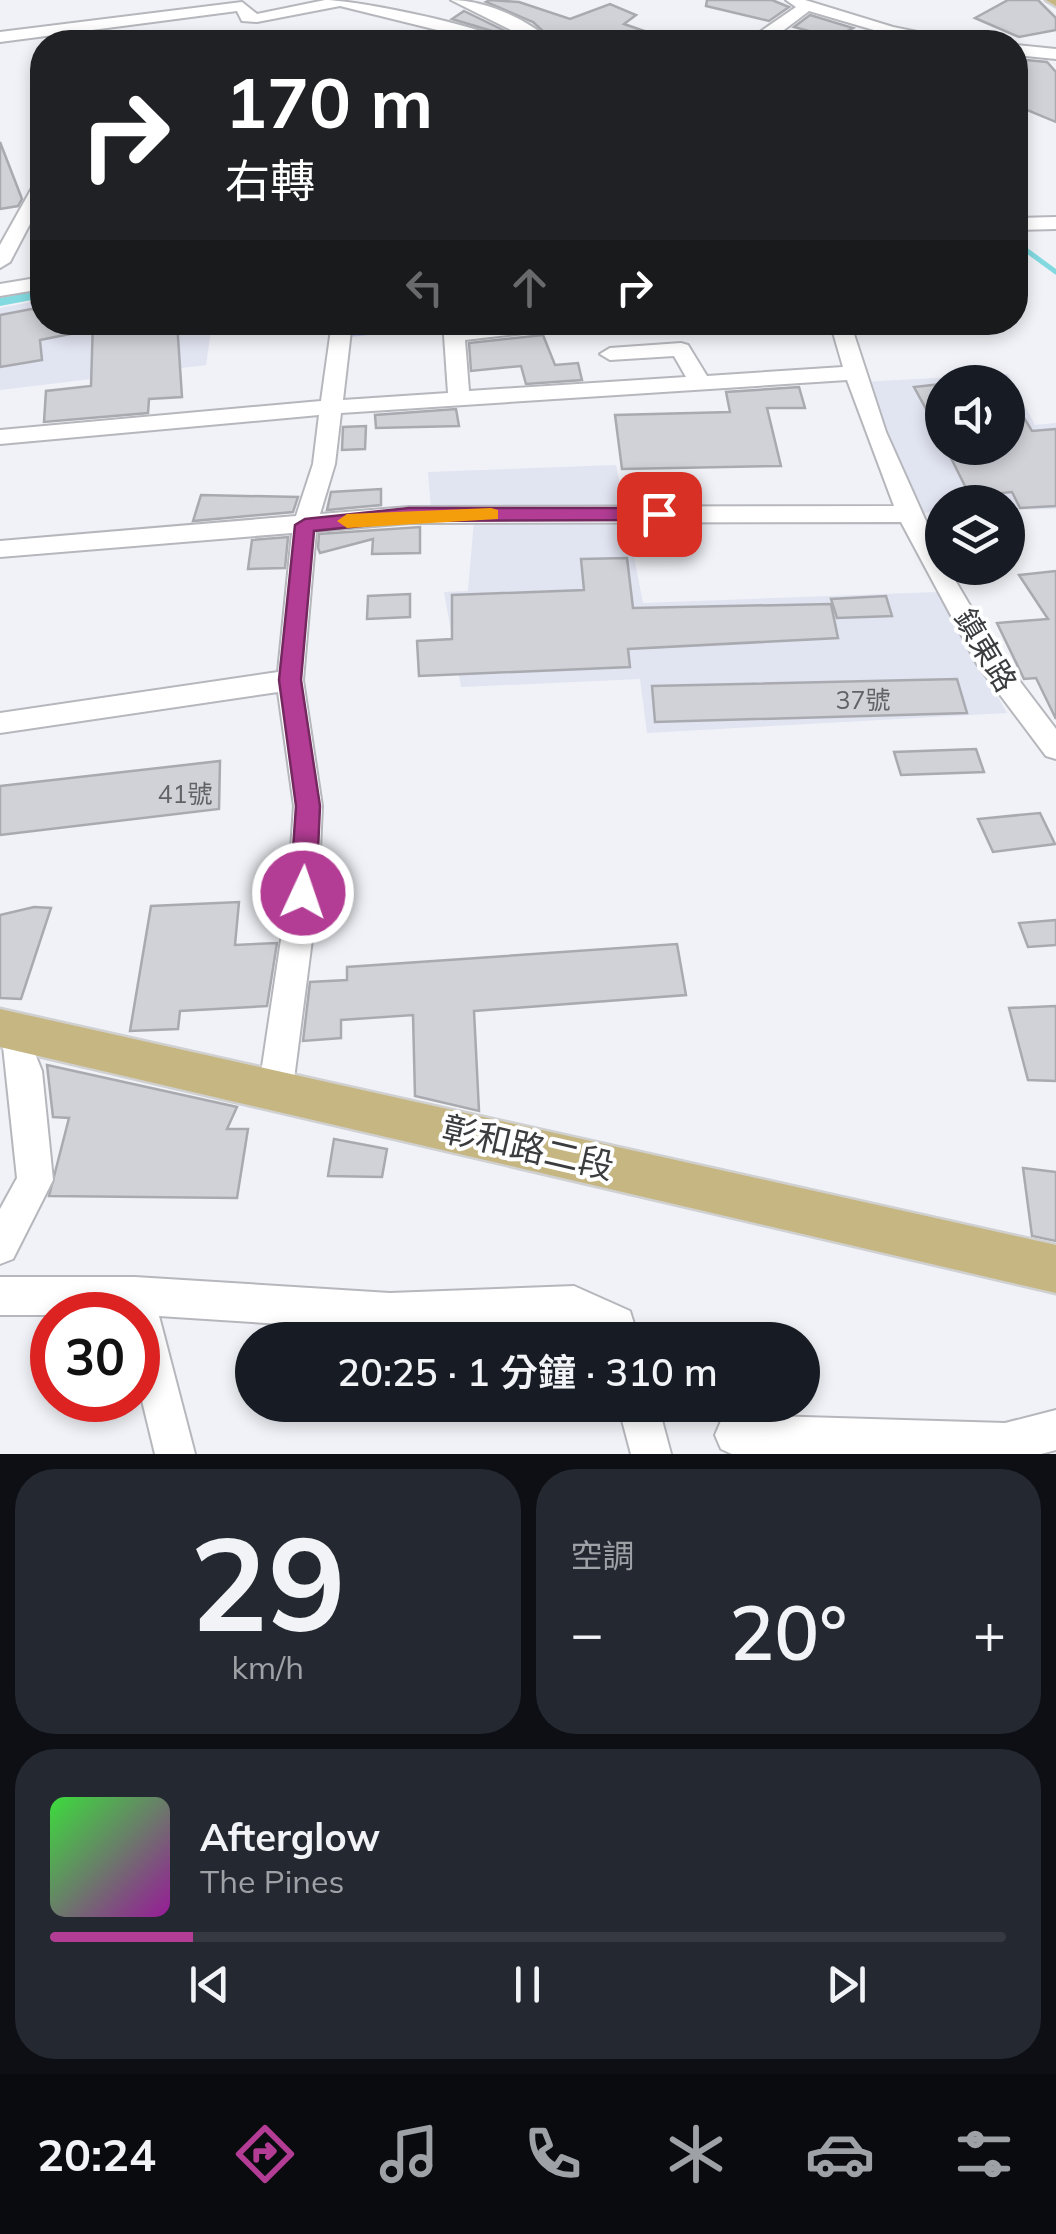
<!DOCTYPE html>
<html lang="zh-TW">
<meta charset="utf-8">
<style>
body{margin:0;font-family:Mulish,"Noto Sans TC",sans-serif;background:#242831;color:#f1f3f6;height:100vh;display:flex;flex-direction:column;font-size:38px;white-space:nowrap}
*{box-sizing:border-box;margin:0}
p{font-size:32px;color:#9ea1a6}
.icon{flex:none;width:55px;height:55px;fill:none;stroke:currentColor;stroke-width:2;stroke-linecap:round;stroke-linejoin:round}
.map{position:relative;height:1454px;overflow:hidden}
.sheet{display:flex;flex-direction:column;gap:15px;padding:15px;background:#0d0f14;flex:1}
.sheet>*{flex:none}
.guide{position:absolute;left:30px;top:30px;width:998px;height:305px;border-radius:40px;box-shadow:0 5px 15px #0003;background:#202124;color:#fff;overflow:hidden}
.controls{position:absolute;left:925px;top:365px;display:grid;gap:20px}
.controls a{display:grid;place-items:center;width:100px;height:100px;border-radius:50%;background:#171b24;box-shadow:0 5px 15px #0003;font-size:50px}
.speed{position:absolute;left:30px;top:1292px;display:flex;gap:20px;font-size:50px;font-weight:700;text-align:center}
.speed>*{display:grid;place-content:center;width:130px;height:130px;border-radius:50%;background:#171b24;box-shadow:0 5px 15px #0003;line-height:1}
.speed .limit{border:15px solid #d22;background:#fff;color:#111}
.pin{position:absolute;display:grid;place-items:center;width:85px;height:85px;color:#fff;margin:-42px;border-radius:20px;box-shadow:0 5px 15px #0006}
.me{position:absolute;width:110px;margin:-55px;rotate:3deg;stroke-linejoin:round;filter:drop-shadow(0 0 8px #0008)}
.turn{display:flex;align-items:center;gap:35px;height:210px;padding:0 30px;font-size:45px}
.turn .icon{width:130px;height:130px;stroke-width:2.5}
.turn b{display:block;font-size:70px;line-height:85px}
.lanes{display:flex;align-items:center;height:95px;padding:0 30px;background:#0003;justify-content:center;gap:50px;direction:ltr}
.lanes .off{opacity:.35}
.big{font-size:75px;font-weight:600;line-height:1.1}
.sheet .tile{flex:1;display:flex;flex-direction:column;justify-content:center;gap:15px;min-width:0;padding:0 35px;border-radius:40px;background:#242831}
.sheet .dial{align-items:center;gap:0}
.dial b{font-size:130px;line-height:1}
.song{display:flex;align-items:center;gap:30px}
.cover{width:120px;height:120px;border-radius:15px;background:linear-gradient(135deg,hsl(120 70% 55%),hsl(300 70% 35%))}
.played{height:10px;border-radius:5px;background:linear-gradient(90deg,#b33d94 15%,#363941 15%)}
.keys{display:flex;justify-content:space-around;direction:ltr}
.heat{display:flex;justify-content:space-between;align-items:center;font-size:55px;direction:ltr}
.sheet .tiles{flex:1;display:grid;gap:15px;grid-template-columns:1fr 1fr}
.tile:last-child{grid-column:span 2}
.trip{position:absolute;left:235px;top:1322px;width:585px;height:100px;border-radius:50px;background:#171b24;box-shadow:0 5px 15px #0003;font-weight:600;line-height:100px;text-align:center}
.menu{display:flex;height:160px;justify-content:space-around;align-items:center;background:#090b0e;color:#9ea1a6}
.menu .icon{width:70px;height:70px}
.menu .current{color:#b33d94}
.menu b{font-size:45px;color:#f1f3f6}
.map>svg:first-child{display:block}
.built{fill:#e1e4f1;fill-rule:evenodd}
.green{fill:#d1d7f7}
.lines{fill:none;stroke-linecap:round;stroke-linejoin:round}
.stream{stroke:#82dae0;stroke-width:5}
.canal{fill:#82dae0;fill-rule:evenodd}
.building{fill:#d1d2d8;stroke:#a9aab0;stroke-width:2.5}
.minor-casing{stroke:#b6b7bc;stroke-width:4}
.major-casing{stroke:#d0d0d1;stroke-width:5}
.minor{fill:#fff;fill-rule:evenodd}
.major{fill:#c6b682;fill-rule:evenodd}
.route{fill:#b33d94;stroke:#742860;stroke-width:2.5}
.slow{fill:#f59e0b}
.labels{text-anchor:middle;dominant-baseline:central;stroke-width:8;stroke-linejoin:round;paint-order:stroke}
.number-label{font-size:25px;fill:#606264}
.street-label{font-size:30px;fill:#3b3c3e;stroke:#fff}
.near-street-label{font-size:35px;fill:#3b3c3e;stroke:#fff}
</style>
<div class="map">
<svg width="1056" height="1454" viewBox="0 0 1056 1454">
<rect width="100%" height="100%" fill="#f0f2f7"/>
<g class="built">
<polygon points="42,300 42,322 212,323 206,365 0,390 0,308"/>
<path d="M1008 374 1035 425 1056 423V509L1008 510V502H942V512L915 513 862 382ZM942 382H1008V448H942Z"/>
<polygon points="616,465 643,603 938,592 1007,713 647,733 640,679 461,687 444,592 468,591 474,520 432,521 428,472"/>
</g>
<polygon class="green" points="351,323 484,323 350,337"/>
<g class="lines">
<polyline class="stream" points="1015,242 1056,272"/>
<polygon class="canal" points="42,290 42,298 0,306 0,298"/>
</g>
<g class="building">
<polygon points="490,0 519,2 570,19 610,4 636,15 624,24 650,33 631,42 555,42 533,22 486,2"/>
<polygon points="707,0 772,0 789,7 769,21 706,6"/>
<polygon points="1008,0 1038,0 1056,18 1056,30 1019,37 975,18"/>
<polygon points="464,11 528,42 509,42 495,32 452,19"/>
<polygon points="810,15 853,28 834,38 794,27"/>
<polygon points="1015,59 1047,62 1056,72 1056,122 1015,105"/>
<polygon points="0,142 22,199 18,206 0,209"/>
<polygon points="42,307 42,322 89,322 90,330 40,340 42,360 0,367 0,315"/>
<polygon points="93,322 177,322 182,397 149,399 148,413 44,422 46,391 91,386"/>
<polygon points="543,335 555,365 578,363 582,380 526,384 521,366 471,371 469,343"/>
<polygon points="942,384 942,438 914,387"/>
<polygon points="799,387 805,408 767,408 781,466 622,469 615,415 730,412 726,392"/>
<polygon points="1008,392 1032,431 1056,429 1056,506 1020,508 1012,492 970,496 946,448 1008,448"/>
<polygon points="456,409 459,426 376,428 375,415"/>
<polygon points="366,426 365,449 342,450 343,427"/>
<polygon points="381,489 381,505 327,510 331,492"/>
<polygon points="201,495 298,497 293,512 193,521"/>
<polygon points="420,527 420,553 372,554 373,539 320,553 318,548 319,534"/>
<polygon points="288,537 285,568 248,569 252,540"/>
<polygon points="627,558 633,608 831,604 838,638 628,649 630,667 419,676 417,641 452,639 452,595 584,590 581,559"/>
<polygon points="1056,571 1056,719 1036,678 1024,679 997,623 1048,619 1019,575"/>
<polygon points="410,594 410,617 367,619 368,596"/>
<polygon points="886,596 892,616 837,618 831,599"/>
<polygon points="957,679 967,713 655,722 652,686"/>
<polygon points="976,749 984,772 901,775 894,752"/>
<polygon points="220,761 219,809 0,835 0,786"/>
<polygon points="1040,813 1055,844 993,852 978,819"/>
<polygon points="239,902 235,945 277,943 267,1006 180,1011 178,1029 130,1031 151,906"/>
<polygon points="34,907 51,908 21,999 0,998 0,915"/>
<polygon points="1056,920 1056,945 1028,947 1019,923"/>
<polygon points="677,944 686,995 474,1011 479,1111 415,1096 413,1015 341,1020 341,1038 303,1041 310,982 347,980 347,967"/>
<polygon points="1056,1006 1056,1081 1028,1080 1009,1008"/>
<polygon points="47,1065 237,1107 227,1129 248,1129 237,1198 49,1196 69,1118 53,1117"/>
<polygon points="334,1139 387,1149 382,1177 328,1176"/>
<polygon points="1023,1168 1056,1172 1056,1241 1032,1236"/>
</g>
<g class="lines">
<g class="minor-casing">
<g id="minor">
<path d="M325 0C355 0 485 26 506 42H486L340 6 257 22 242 21 237 11 0 42V32L242 2 257 14Z"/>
<path d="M451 0C484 0 528 19 552 42H535Z"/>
<polygon points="786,0 805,0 893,27 966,42 891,35 809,11 768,42 754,42 757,34 796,7"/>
<polygon points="1015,45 1056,49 1056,59 1015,55"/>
<polygon points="42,181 42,201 10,262 0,268 0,245 33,186"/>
<polygon points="1056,217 1056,229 1015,230 1015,218"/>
<polygon points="42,277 42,289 0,296 0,284"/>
<path d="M332 322H352L343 400 448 393 444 335C466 317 545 322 576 322L566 328 465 340 469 391 686 377 674 356 610 360 600 354 610 348 681 343 688 345 707 376 843 367 830 322H850L886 432 942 557V568H948L996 650 1056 729V759L1046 756 977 664 901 522 409 523 316 531 303 680 322 806 318 893 293 1087 288 1098 276 1103 264 1098 259 1087 288 893 294 806 278 692 0 733V713L278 672 292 533 0 557V541L296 516 313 464 319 415 0 444V430L321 401ZM847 380 894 506 409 507 320 514 335 464 341 413Z"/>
<polygon points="9,1015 21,1019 42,1071 53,1180 13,1259 0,1264 0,1209 17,1178 0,1018"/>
<polygon points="0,1277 135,1277 390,1293 574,1286 630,1311 639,1340 601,1340 572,1324 390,1331 159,1316 195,1454 155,1454 138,1384 138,1315 0,1315"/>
<polygon points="618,1405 658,1405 671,1454 631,1454"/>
<polygon points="1056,1410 1056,1450 1041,1454 732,1454 721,1449 715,1435 721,1421 735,1415 1005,1423"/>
</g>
</g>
<g class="major-casing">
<g id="major">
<polygon points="1046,0 1056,0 1056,6"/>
<polygon points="0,1009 1056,1245 1056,1293 0,1047"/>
</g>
</g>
<use href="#minor" class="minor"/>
<use href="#major" class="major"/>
</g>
<polygon class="route" points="409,508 659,508 669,514 659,520 409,521 314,531 301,680 320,806 316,893 303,903 290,893 296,806 279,680 295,525 305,519"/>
<polygon class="slow" points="491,508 498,510 498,519 347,528 337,521 347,514"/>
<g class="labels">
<g class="number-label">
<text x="863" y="699">37號</text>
<text x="185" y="793">41號</text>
</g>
<g class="street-label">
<text transform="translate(986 650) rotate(59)">鎮東路</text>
</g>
<g class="near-street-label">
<text transform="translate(528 1147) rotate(13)">彰和路二段</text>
</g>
</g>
</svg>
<div class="controls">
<a><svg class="icon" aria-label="sound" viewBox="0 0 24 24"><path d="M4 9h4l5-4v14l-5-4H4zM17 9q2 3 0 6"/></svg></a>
<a><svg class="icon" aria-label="layers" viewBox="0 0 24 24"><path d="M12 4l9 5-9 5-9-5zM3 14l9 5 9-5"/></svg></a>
</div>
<div class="speed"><div class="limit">30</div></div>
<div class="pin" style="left:659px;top:514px;background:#d93025"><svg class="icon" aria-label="arrive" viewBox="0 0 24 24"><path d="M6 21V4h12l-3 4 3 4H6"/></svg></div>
<svg class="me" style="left:303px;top:893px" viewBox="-20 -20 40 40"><circle r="17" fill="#b33d94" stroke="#fff" stroke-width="3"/><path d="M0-11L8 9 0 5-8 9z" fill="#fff"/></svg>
<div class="trip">20:25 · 1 分鐘 · 310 m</div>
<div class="guide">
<div class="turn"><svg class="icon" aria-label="right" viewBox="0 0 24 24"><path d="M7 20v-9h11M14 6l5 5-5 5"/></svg><div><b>170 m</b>右轉</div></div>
<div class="lanes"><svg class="icon off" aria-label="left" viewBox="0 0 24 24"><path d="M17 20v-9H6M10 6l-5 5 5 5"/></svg><svg class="icon off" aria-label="ahead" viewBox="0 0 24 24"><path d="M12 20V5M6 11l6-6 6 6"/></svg><svg class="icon" aria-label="right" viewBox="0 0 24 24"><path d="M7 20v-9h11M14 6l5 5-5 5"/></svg></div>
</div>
</div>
<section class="sheet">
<div class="tiles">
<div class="tile dial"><b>29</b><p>km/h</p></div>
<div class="tile"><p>空調</p>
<div class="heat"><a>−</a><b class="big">20°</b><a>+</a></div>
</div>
<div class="tile">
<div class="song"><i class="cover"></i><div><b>Afterglow</b><p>The Pines</p></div></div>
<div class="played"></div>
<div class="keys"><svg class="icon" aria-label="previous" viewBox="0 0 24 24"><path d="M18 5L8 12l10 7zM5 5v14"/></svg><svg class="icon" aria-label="pause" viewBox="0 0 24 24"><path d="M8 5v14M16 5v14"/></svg><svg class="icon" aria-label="next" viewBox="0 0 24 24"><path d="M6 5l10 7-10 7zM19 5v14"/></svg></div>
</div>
</div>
</section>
<nav class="menu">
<b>20:24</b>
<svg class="icon current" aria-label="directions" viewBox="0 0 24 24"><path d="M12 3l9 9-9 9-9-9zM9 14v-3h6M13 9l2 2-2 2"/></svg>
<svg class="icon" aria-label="music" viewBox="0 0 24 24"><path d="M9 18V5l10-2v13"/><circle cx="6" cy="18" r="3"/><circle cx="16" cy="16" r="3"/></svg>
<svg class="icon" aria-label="phone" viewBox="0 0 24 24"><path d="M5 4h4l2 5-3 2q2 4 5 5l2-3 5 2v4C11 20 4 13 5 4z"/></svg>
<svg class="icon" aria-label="climate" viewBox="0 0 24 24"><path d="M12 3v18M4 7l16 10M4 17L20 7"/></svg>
<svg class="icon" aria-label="car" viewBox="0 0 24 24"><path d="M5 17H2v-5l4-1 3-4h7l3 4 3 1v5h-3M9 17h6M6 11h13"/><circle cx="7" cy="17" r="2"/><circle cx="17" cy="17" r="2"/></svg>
<svg class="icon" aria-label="filters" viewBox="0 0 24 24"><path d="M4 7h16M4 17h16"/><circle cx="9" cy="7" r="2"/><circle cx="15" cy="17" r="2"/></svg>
</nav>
